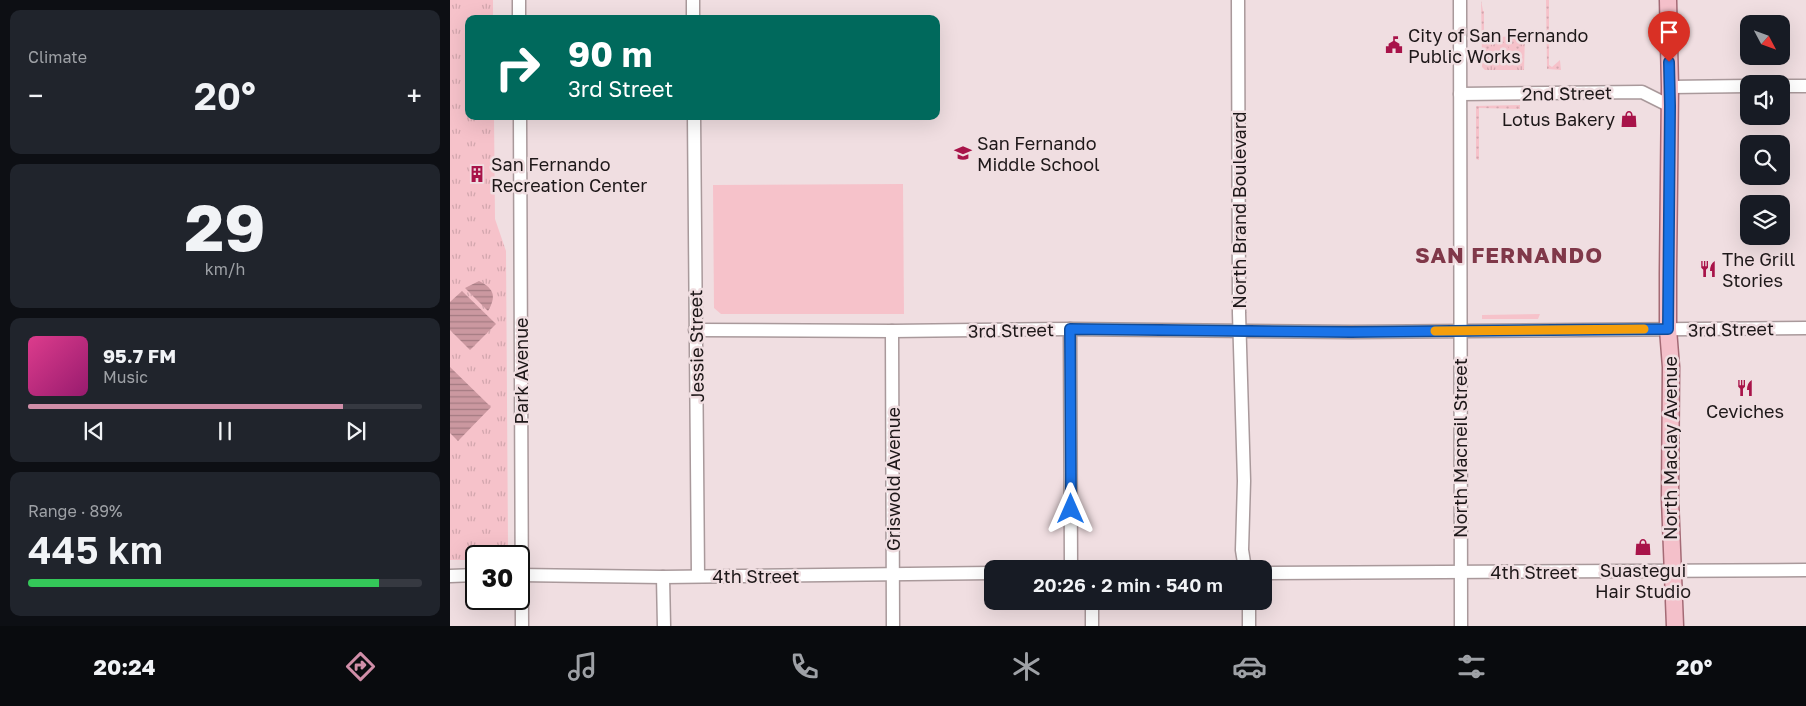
<!DOCTYPE html>
<meta charset="utf-8">
<style>
body{margin:0;font-family:"Golos Text",sans-serif;background:#20242c;color:#f1f3f6;height:100vh;display:flex;flex-direction:column;font-size:19px;white-space:nowrap}
*{box-sizing:border-box;margin:0}
p{font-size:16px;color:#9ea1a6}
.icon{flex:none;width:28px;height:28px;fill:none;stroke:currentColor;stroke-width:2;stroke-linecap:round;stroke-linejoin:round}
.map{position:relative;flex:1;overflow:hidden}
.side{display:flex;flex-direction:column;gap:10px;padding:10px;background:#0d0f14;width:450px}
.side>*{flex:none}
.banner{position:absolute;left:15px;top:15px;width:475px;height:105px;border-radius:10px;box-shadow:0 5px 20px #0002;background:#00695c;color:#fff;overflow:hidden}
.needle{width:32px;rotate:131deg}
.fabs{position:absolute;left:1290px;top:15px;display:grid;gap:10px}
.fabs a{display:grid;place-items:center;width:50px;height:50px;border-radius:10px;background:#171b24;box-shadow:0 5px 20px #0002;font-size:25px}
.speed{position:absolute;left:15px;top:545px;display:flex;gap:10px;font-size:25px;font-weight:700;text-align:center}
.speed>*{display:grid;place-content:center;width:65px;height:65px;border-radius:50%;background:#171b24;box-shadow:0 5px 20px #0002;line-height:1}
.speed .limit{border:2px solid #111;border-radius:8px;background:#fff;color:#111}
.pin{position:absolute;display:grid;place-items:center;width:42px;height:42px;color:#fff;margin:-51px -21px;border-radius:50% 50% 50% 0;rotate:-45deg;box-shadow:0 0 5px #0007}
.pin .icon{rotate:45deg}
.me{position:absolute;width:55px;margin:-28px;rotate:0deg;stroke-linejoin:round;filter:drop-shadow(0 0 4px #0008)}
.turn{display:flex;align-items:center;gap:18px;height:105px;padding:0 20px;font-size:22px}
.turn .icon{width:65px;height:65px;stroke-width:2.5}
.turn b{display:block;font-size:35px;line-height:42px}
.big{font-size:38px;font-weight:600;line-height:1.1}
.side .tile{flex:1;display:flex;flex-direction:column;justify-content:center;gap:8px;min-width:0;padding:0 18px;border-radius:10px;background:#20242c}
.side .dial{align-items:center;gap:0}
.dial b{font-size:65px;line-height:1}
.song{display:flex;align-items:center;gap:15px}
.cover{width:60px;height:60px;border-radius:8px;background:linear-gradient(135deg,hsl(330 70% 55%),hsl(320 70% 35%))}
.played{height:5px;border-radius:2px;background:linear-gradient(90deg,#d08ea8 80%,#363941 80%)}
.keys{display:flex;justify-content:space-around;direction:ltr}
.heat{display:flex;justify-content:space-between;align-items:center;font-size:28px;direction:ltr}
.charge{height:8px;border-radius:4px;background:linear-gradient(90deg,#34c759 89%,#363941 0)}
.trip{position:absolute;left:534px;top:560px;width:288px;height:50px;border-radius:10px;background:#171b24;box-shadow:0 5px 20px #0002;font-weight:600;line-height:50px;text-align:center}
.tabs{display:flex;height:80px;justify-content:space-around;align-items:center;background:#090b0e;color:#9ea1a6}
.tabs .icon{width:35px;height:35px}
.tabs .active{color:#d08ea8}
.tabs b{font-size:22px;color:#f1f3f6}
main{display:flex;flex:1;min-height:0}
.map>svg:first-child{display:block}
.grass{fill:#f6c2ca}
.park{fill:url(#park-tufts)}
.garden{fill:url(#garden-dots)}
.water{fill:url(#water-rules)}
.lines{fill:none;stroke-linecap:round;stroke-linejoin:round}
.minor-casing{stroke:#a9999b;stroke-width:15}
.major-casing{stroke:#a46a75;stroke-width:19}
.minor{stroke:#fff;stroke-width:12}
.major{stroke:#f4c0ca;stroke-width:16}
.route-casing{stroke:#114b97;stroke-width:12}
.route{stroke:#1a73e8;stroke-width:9}
.slow{stroke:#f59e0b;stroke-width:9}
.labels{text-anchor:middle;dominant-baseline:central;stroke-width:5;stroke-linejoin:round;paint-order:stroke}
.poi-label{font-size:18px;fill:#1e1819;stroke:#f0dee1;text-anchor:start}
.street-label{font-size:18px;fill:#1e1819;stroke:#f0dee1}
.district-label{font-size:22px;font-weight:bold;letter-spacing:1px;fill:#803849;stroke:#f0dee1}
</style>
<main>
<section class="side">
<div class="tile"><p>Climate</p>
<div class="heat"><a>−</a><b class="big">20°</b><a>+</a></div>
</div>
<div class="tile dial"><b>29</b><p>km/h</p></div>
<div class="tile">
<div class="song"><i class="cover"></i><div><b>95.7 FM</b><p>Music</p></div></div>
<div class="played"></div>
<div class="keys"><svg class="icon" aria-label="previous" viewBox="0 0 24 24"><path d="M18 5L8 12l10 7zM5 5v14"/></svg><svg class="icon" aria-label="pause" viewBox="0 0 24 24"><path d="M8 5v14M16 5v14"/></svg><svg class="icon" aria-label="next" viewBox="0 0 24 24"><path d="M6 5l10 7-10 7zM19 5v14"/></svg></div>
</div>
<div class="tile"><p>Range · 89%</p><b class="big">445 km</b><div class="charge"></div></div>
</section>
<div class="map">
<svg width="1356" height="626" viewBox="0 0 1356 626">
<defs>
<pattern id="park-tufts" width="24" height="20" patternUnits="userSpaceOnUse" patternTransform="scale(1.25)"><rect width="24" height="20" fill="#f6c2ca"/><path d="M3 7l-1-3M5 7V3M7 7l1-3M15 17l-1-3M17 17v-4M19 17l1-3" fill="none" stroke="#d2a6ad"/></pattern>
<pattern id="garden-dots" width="8" height="8" patternUnits="userSpaceOnUse" patternTransform="scale(1.25)"><rect width="8" height="8" fill="#f6c2ca"/><path d="M2 2h.1M6 6h.1" fill="none" stroke="#d2a6ad" stroke-width="1.8" stroke-linecap="round"/></pattern>
<pattern id="water-rules" width="6" height="5" patternUnits="userSpaceOnUse" patternTransform="scale(1.25)"><rect width="6" height="5" fill="#cb98a0"/><path d="M0 2.5h6" fill="none" stroke="#a47b82"/></pattern>
</defs>
<rect width="100%" height="100%" fill="#f0dee1"/>
<g class="grass">
<polygon points="453,184 454,314 271,314 264,308 263,185"/>
<polygon points="1090,314 1088,319 1032,319 1032,315"/>
</g>
<g class="park">
<polygon points="0,0 43,0 43,19 19,19 19,116 44,116 45,219 56,251 58,548 53,556 26,556 26,560 0,560"/>
<polygon points="1050,35 1050,37 1075,35 1074,70 1035,70 1032,67 1032,36"/>
</g>
<g class="garden">
<path d="M1031 0 1033 11H1034V35H1046V41C1039 45 1038 51 1041 58H1036L1032 55Z"/>
<polygon points="1096,0 1099,0 1099,65 1102,67 1110,60 1111,70 1097,69"/>
<polygon points="1050,41 1069,41 1069,63 1051,63 1057,59 1060,51 1057,45"/>
<polygon points="1070,105 1070,109 1029,108 1029,160 1026,159 1026,106"/>
</g>
<g class="water">
<path d="M29 281C45 289 46 297 38 311L15 288Z"/>
<polygon points="12,291 46,324 20,350 0,330 0,302"/>
<polygon points="0,367 41,407 8,441 0,433"/>
</g>
<g class="lines">
<g class="minor-casing">
<g id="minor">
<polyline points="69,0 69,19"/>
<polyline points="243,0 243,19"/>
<polyline points="788,0 789,313 794,481 792,550 795,569"/>
<polyline points="1010,0 1011,626"/>
<polyline points="1331,86 1356,86"/>
<polyline points="1220,87 1299,86"/>
<polyline points="1010,94 1192,92 1220,106"/>
<polyline points="70,116 72,626"/>
<polyline points="244,116 248,576"/>
<polyline points="620,329 621,569"/>
<polyline points="245,330 442,331 620,329 901,332 1356,328"/>
<polyline points="442,331 443,626"/>
<polyline points="812,573 1356,570"/>
<polyline points="69,575 213,577 542,573"/>
<polyline points="0,576 26,575"/>
<polyline points="213,577 214,626"/>
<polyline points="642,601 642,626"/>
<polyline points="799,601 799,626"/>
</g>
</g>
<g class="major-casing">
<polyline id="major" points="1218,0 1220,87 1218,273 1218,329 1221,367 1220,499 1225,626"/>
</g>
<use href="#minor" class="minor"/>
<use href="#major" class="major"/>
</g>
<g class="lines">
<g class="route-casing">
<polyline id="route" points="621,509 620,329 901,332 1218,329 1220,106 1219,62"/>
</g>
<use href="#route" class="route"/>
<polyline class="slow" points="985,331 1194,329"/>
</g>
<defs>
<g id="civic-bare" transform="scale(1.35)"><path d="M-.6-6.5H3V-4.5H.6V-3L4-1V1h2V6H-6V1h2V-1L-.6-3ZM-1.2 2.5V6h2.4V2.5Z" fill="#a81349" stroke="#f0dee1" stroke-width="2.5" paint-order="stroke"/></g>
<g id="shop-bare" transform="scale(1.35)"><path d="M-5-2.5h2.3a2.7 3.5 0 0 1 5.4 0H5L5.5 6h-11ZM-1.5-2.5h3a1.5 2.3 0 0 0-3 0Z" fill="#a81349" stroke="#f0dee1" stroke-width="2.5" paint-order="stroke"/></g>
<g id="school-bare" transform="scale(1.35)"><path d="M0-5L7-2L0 1L-7-2ZM-4 1L0 2.5L4 1V4Q0 6-4 4Z" fill="#a81349" stroke="#f0dee1" stroke-width="2.5" paint-order="stroke"/></g>
<g id="building-bare" transform="scale(1.35)"><path d="M-4-6H4V6H1V3H-1V6H-4ZM-2.5-4.3h1.7v1.8h-1.7ZM.8-4.3h1.7v1.8H.8ZM-2.5-1h1.7V.8h-1.7ZM.8-1h1.7V.8H.8Z" fill="#a81349" stroke="#f0dee1" stroke-width="2.5" paint-order="stroke"/></g>
<g id="restaurant-bare" transform="scale(1.35)"><path d="M-5-6h1v4h1v-4h1v4h1v-4h1v5L-1.5 .5V6h-2V.5L-5-1ZM5-6V6H3V1.5H1.5Q1.5-4 5-6Z" fill="#a81349" stroke="#f0dee1" stroke-width="2.5" paint-order="stroke"/></g>
</defs>
<g fill-rule="evenodd">
<use href="#civic-bare" x="944" y="45"/>
<use href="#shop-bare" x="1179" y="119"/>
<use href="#school-bare" x="513" y="153"/>
<use href="#building-bare" x="27" y="174"/>
<use href="#restaurant-bare" x="1258" y="269"/>
<use href="#restaurant-bare" x="1295" y="388"/>
<use href="#shop-bare" x="1193" y="547"/>
</g>
<g class="labels">
<g class="poi-label">
<text x="958" y="35">City of San Fernando<tspan x="958" dy="21">Public Works</tspan></text>
<text x="1165" y="119" text-anchor="end">Lotus Bakery</text>
<text x="527" y="143">San Fernando<tspan x="527" dy="21">Middle School</tspan></text>
<text x="41" y="164">San Fernando<tspan x="41" dy="21">Recreation Center</tspan></text>
<text x="1272" y="259">The Grill<tspan x="1272" dy="21">Stories</tspan></text>
<text x="1295" y="411" text-anchor="middle">Ceviches</text>
<text x="1193" y="570" text-anchor="middle">Suastegui<tspan x="1193" dy="21">Hair Studio</tspan></text>
</g>
<g class="street-label">
<text transform="translate(1117 93) rotate(-1)">2nd Street</text>
<text transform="translate(789 210) rotate(-90)">North Brand Boulevard</text>
<text transform="translate(1281 329) rotate(-1)">3rd Street</text>
<text transform="translate(561 330) rotate(-1)">3rd Street</text>
<text transform="translate(246 346) rotate(-91)">Jessie Street</text>
<text transform="translate(71 371) rotate(-90)">Park Avenue</text>
<text transform="translate(1010 448) rotate(-90)">North Macneil Street</text>
<text transform="translate(1220 448) rotate(-90)">North Maclay Avenue</text>
<text transform="translate(443 479) rotate(-90)">Griswold Avenue</text>
<text x="1084" y="572">4th Street</text>
<text x="306" y="576">4th Street</text>
</g>
<g class="district-label">
<text x="1059" y="254">SAN FERNANDO</text>
</g>
</g>
</svg>
<div class="fabs">
<a><svg class="needle" viewBox="-14 -14 28 28"><path d="M0-13l5 13h-10z" fill="#e53935"/><path d="M0 13l5-13h-10z" fill="#9ea1a6"/></svg></a>
<a><svg class="icon" aria-label="sound" viewBox="0 0 24 24"><path d="M4 9h4l5-4v14l-5-4H4zM17 9q2 3 0 6"/></svg></a>
<a><svg class="icon" aria-label="search" viewBox="0 0 24 24"><circle cx="10" cy="10" r="6"/><path d="M15 15l6 6"/></svg></a>
<a><svg class="icon" aria-label="layers" viewBox="0 0 24 24"><path d="M12 4l9 5-9 5-9-5zM3 14l9 5 9-5"/></svg></a>
</div>
<div class="speed"><div class="limit">30</div></div>
<div class="pin" style="left:1219px;top:62px;background:#d93025"><svg class="icon" aria-label="arrive" viewBox="0 0 24 24"><path d="M6 21V4h12l-3 4 3 4H6"/></svg></div>
<svg class="me" style="left:621px;top:509px" viewBox="-20 -20 40 40"><path d="M0-17L14 15 0 8-14 15z" fill="#1a73e8" stroke="#fff" stroke-width="4"/></svg>
<div class="trip">20:26 · 2 min · 540 m</div>
<div class="banner">
<div class="turn"><svg class="icon" aria-label="right" viewBox="0 0 24 24"><path d="M7 20v-9h11M14 6l5 5-5 5"/></svg><div><b>90 m</b>3rd Street</div></div>
</div>
</div>
</main>
<nav class="tabs">
<b>20:24</b>
<svg class="icon active" aria-label="directions" viewBox="0 0 24 24"><path d="M12 3l9 9-9 9-9-9zM9 14v-3h6M13 9l2 2-2 2"/></svg>
<svg class="icon" aria-label="music" viewBox="0 0 24 24"><path d="M9 18V5l10-2v13"/><circle cx="6" cy="18" r="3"/><circle cx="16" cy="16" r="3"/></svg>
<svg class="icon" aria-label="phone" viewBox="0 0 24 24"><path d="M5 4h4l2 5-3 2q2 4 5 5l2-3 5 2v4C11 20 4 13 5 4z"/></svg>
<svg class="icon" aria-label="climate" viewBox="0 0 24 24"><path d="M12 3v18M4 7l16 10M4 17L20 7"/></svg>
<svg class="icon" aria-label="car" viewBox="0 0 24 24"><path d="M5 17H2v-5l4-1 3-4h7l3 4 3 1v5h-3M9 17h6M6 11h13"/><circle cx="7" cy="17" r="2"/><circle cx="17" cy="17" r="2"/></svg>
<svg class="icon" aria-label="filters" viewBox="0 0 24 24"><path d="M4 7h16M4 17h16"/><circle cx="9" cy="7" r="2"/><circle cx="15" cy="17" r="2"/></svg>
<b>20°</b>
</nav>
